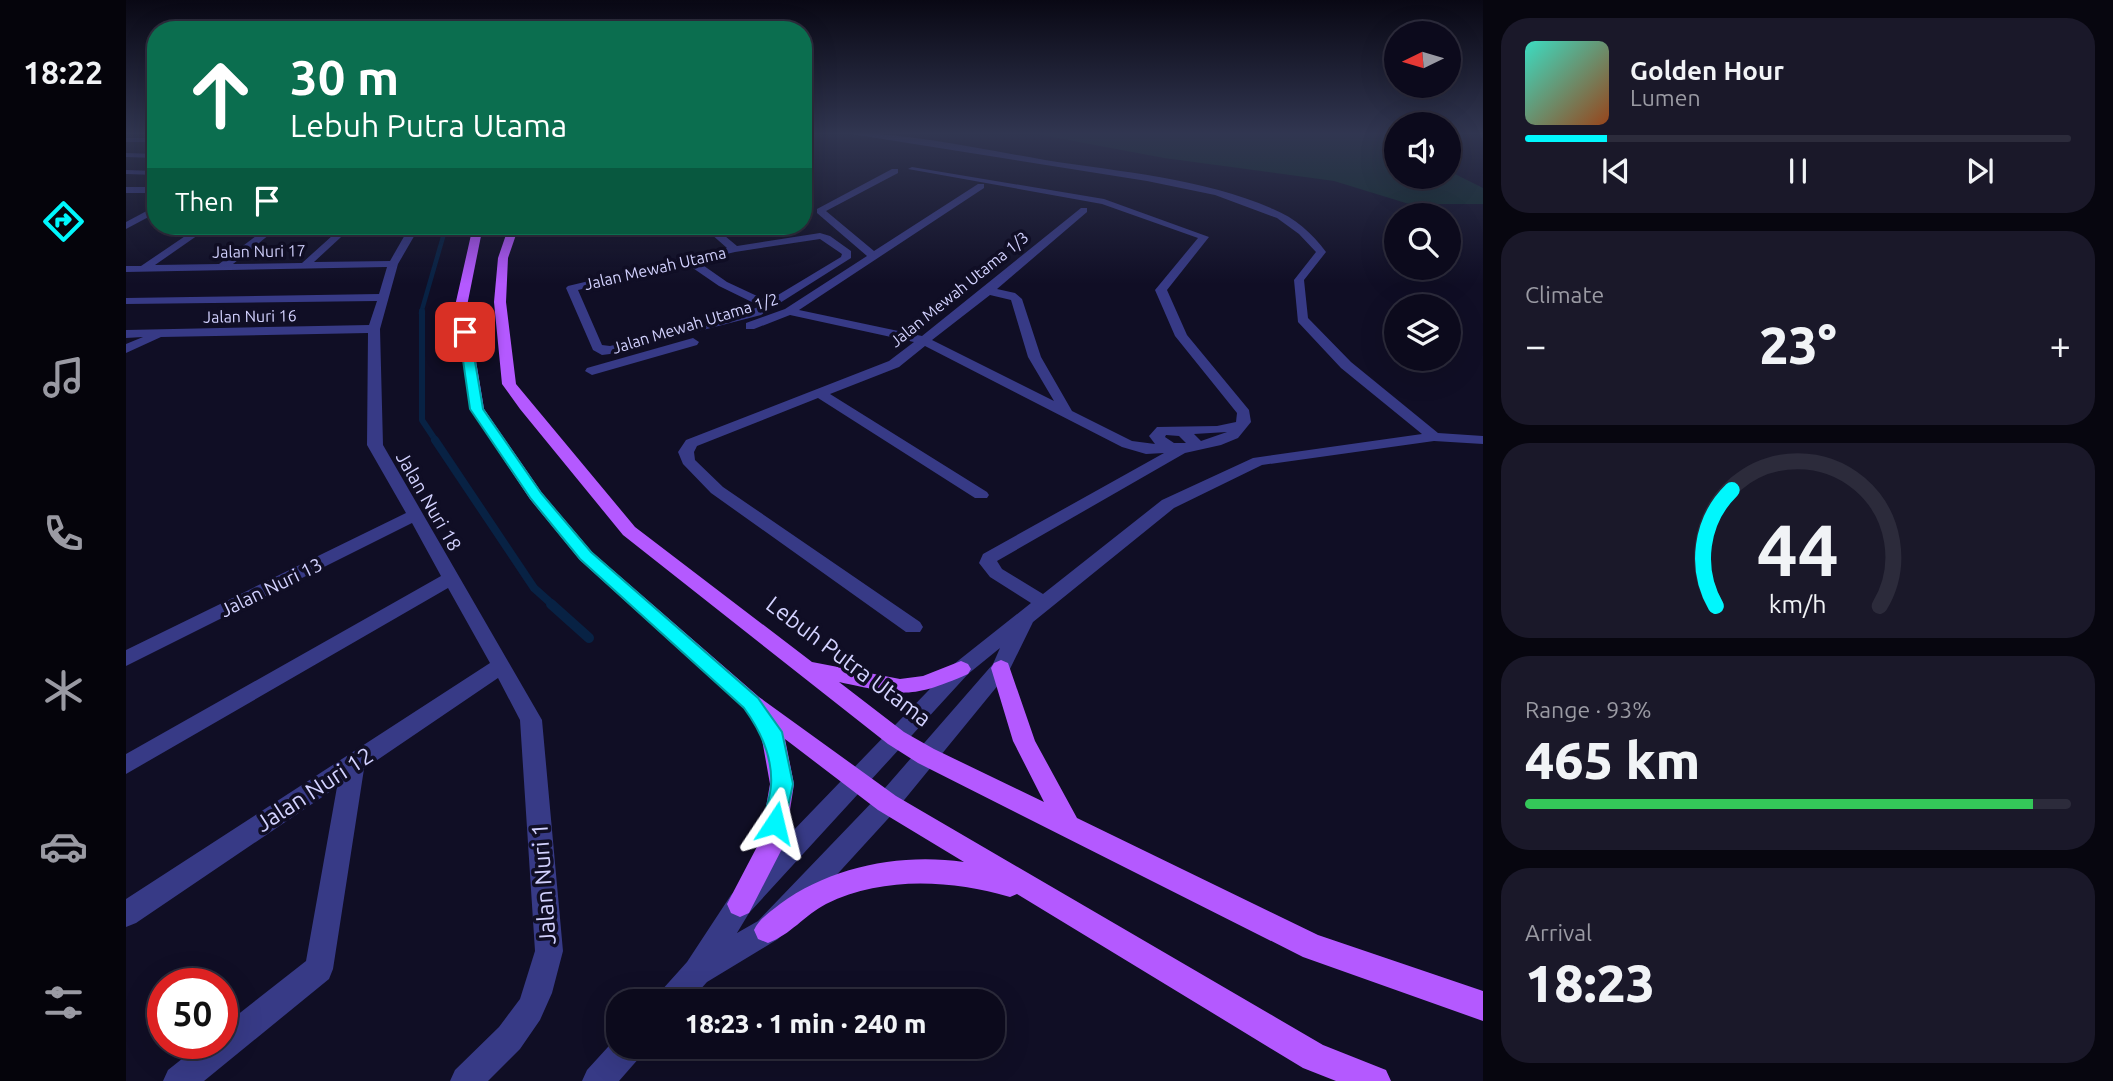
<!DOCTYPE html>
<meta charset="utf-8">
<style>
body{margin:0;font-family:Ubuntu,sans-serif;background:#1a1829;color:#f1f3f6;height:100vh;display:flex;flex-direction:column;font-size:26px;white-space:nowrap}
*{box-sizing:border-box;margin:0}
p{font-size:23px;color:#9a9aa3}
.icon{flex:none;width:38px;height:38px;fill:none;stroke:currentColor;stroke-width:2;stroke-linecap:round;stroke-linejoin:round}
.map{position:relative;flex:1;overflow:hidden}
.details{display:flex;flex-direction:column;gap:18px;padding:18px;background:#07060f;width:630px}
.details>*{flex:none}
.guide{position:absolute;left:21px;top:21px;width:665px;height:214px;border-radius:28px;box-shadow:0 7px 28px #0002,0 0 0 2px #2c2b3b;background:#0b6e4f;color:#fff;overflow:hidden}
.needle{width:46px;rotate:265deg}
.fabs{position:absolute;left:1258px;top:21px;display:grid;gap:14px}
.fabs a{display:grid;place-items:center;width:77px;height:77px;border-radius:50%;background:#0c0a1c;box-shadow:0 7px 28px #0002,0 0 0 2px #2c2b3b;font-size:35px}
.speed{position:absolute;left:21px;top:968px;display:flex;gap:14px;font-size:35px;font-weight:700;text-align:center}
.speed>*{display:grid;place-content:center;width:91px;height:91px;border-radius:50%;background:#0c0a1c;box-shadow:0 7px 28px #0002,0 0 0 2px #2c2b3b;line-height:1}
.speed .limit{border:10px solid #d22;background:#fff;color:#111}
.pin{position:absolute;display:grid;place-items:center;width:60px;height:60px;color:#fff;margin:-30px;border-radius:14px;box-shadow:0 4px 10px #0006}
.me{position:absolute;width:77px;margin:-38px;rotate:10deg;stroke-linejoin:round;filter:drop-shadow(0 0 5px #0008)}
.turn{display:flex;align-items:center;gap:24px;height:147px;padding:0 28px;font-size:32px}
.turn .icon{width:91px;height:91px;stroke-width:2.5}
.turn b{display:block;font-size:49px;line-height:60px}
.then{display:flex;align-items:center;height:66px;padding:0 28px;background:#0003;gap:14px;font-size:26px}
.big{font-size:52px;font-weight:800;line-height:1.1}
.details .card{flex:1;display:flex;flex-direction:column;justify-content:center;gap:10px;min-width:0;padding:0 24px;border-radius:28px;background:#1a1829}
.details .dial{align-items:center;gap:0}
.dial svg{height:182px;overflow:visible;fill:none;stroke:#2c2b3b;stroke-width:7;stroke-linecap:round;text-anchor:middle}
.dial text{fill:#f1f3f6;stroke:none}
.song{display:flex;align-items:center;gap:21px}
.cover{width:84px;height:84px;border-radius:10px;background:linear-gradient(135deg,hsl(170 70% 55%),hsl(20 70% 35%))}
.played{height:7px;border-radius:4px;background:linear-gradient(90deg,#00f7fd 15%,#2c2b3b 15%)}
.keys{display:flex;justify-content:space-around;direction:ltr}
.heat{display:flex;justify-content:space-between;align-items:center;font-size:38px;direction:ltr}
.charge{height:10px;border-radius:5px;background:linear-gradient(90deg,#34c759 93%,#2c2b3b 0)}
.trip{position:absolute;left:480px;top:989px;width:399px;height:70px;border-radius:28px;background:#0c0a1c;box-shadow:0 7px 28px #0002,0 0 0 2px #2c2b3b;font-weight:800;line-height:70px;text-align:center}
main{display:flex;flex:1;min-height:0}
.tabs{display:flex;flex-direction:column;width:126px;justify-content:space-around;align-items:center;background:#05040b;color:#9a9aa3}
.tabs .icon{width:49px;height:49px}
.tabs .selected{color:#00f7fd}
.tabs b{font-size:32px;color:#f1f3f6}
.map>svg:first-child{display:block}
.green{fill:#102f2c}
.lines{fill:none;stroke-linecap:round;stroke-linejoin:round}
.stream-far3{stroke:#082244;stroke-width:4.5}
.stream-far2{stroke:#082244;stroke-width:6}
.stream-far1{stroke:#082244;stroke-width:8}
.stream{stroke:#082244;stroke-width:10}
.minor{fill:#373a86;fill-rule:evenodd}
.major{fill:#b459ff;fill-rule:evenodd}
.route{fill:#00f7fd;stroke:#00a1a4;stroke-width:2}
.labels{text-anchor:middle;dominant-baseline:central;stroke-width:7;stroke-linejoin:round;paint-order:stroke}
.far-street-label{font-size:16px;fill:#d3d2ff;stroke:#100e25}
.street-label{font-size:19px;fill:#d3d2ff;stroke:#100e25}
.near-street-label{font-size:23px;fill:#d3d2ff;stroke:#100e25}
</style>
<main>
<nav class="tabs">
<b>18:22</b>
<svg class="icon selected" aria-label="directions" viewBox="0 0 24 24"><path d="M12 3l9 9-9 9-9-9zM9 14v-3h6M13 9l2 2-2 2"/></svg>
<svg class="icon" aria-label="music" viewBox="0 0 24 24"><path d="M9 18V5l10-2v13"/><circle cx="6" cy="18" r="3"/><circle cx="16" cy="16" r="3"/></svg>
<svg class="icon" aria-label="phone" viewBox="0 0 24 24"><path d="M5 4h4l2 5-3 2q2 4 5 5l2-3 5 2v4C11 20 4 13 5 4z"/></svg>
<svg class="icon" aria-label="climate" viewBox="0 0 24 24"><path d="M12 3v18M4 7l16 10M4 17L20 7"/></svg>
<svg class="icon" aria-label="car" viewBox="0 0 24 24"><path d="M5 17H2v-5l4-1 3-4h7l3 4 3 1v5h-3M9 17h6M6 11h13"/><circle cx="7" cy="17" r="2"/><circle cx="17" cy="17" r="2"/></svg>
<svg class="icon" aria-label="filters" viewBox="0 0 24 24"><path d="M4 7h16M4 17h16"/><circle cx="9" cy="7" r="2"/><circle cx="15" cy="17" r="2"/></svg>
</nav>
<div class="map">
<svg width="1357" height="1081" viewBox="0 0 1357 1081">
<rect width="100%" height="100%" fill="#100e25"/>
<polygon class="green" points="905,133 1257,133 1270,144 1270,177 1323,177 1323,171 1357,188 1357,204 1283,204 1208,181 1038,158"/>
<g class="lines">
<polyline class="stream-far3" points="295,313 319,230 323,226"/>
<polyline class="stream-far2" points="296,311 296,420 310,441"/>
<polyline class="stream-far1" points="309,440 408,588 427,605"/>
<polyline class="stream" points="425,604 463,638"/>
<g class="minor">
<path d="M719 133C786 133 854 149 919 160 995 172 1077 178 1147 209 1169 218 1186 233 1200 252L1178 280 1182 318 1225 362 1312 433 1357 436V444L1308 441 1136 465 1048 508 907 622 882 673 770 810 652 939 581 982 564 1001H530L535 991 561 962 605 895 828 664 905 603 864 577 853 563 857 554 1038 453 1020 454 996 447 799 346 773 367 704 394 861 492 863 495 861 498H849L692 398 571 446 568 452 569 460 597 487 794 622 797 627 794 632H780L585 493 557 464 552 452 560 440 763 361 788 342 664 315 628 329H620V323L659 309 741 256 691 213V209L766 169H772V173L700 211 748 251 852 184H858V188L673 310 796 336 955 208H961V212L871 289 889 293 896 299 915 357 946 411 1006 441 1029 444 1023 436 1031 427 1091 426 1110 422 1111 413 1049 336 1029 290 1072 238 976 204 782 169 786 167 978 199 1083 237 1041 290 1061 335 1123 410 1125 422 1112 438 1095 445 1059 453 871 561 876 569 917 594 1036 500 1127 458 1296 434 1215 368 1172 322 1168 280 1190 252 1173 234 1151 218 1089 195 1021 181ZM864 295 885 300 902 357 928 401 806 340ZM1101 432 1075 441 1068 434ZM1040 435 1053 436 1060 443H1048L1039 437ZM874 648 867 664 752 796 632 921 611 933 623 913 842 674Z"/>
<rect x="0" y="138" width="30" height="4"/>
<polygon points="0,153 30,154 30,158 0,157"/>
<polygon points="0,170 30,171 30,175 0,174"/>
<rect x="0" y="187" width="30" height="6"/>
<polygon points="30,206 30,213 0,229 0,222"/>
<polygon points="74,226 85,226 29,265 93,264 143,226 154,226 107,264 176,263 217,226 227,226 188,262 264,261 284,226 294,226 272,264 254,329 257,445 416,720 437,951 426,993 414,1020 394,1049 362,1081 324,1081 329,1070 373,1027 394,999 409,951 394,720 372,678 238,769 207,969 203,979 78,1081 37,1081 42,1070 76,1043 96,1043 96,1027 180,961 211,787 10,923 0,927 0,899 364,663 322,588 0,774 0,754 315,576 286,523 0,666 0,650 280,513 241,445 242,333 35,337 0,353 0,344 17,337 0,338 0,330 243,325 251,301 0,304 0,298 253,294 261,267 0,272 0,266 15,266"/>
<path d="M576 226H587L611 246 694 233 704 236 725 251V258L635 315 484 354 476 355 467 350 440 288 442 286 601 248ZM694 239 716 254 715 257 642 301 601 282 571 261 609 252ZM561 264 593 286 634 306 614 315 484 346 476 345 452 290Z"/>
<polygon points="567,338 573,342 571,345 466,375 459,371 461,368"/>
<polygon points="492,1036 492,1046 518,1046 514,1057 493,1081 456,1081 461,1070"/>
</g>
<g class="major">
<path d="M347 226H357L341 306 358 409 416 493 466 552 633 697 770 796 1197 1045 1260 1070 1265 1081H1210L1177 1068 891 894 884 897C824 880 758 876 700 904 679 915 664 935 642 943L632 939 628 930C634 918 644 912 654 904 706 866 775 853 838 862L752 810 659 739 668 784 659 843 623 913 614 917 605 913 601 904 634 841 644 784 635 734 623 713 454 560 404 499 344 409 329 306Z"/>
<path d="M383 226H393L382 258 380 302 390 384 509 527 686 662 774 679 797 676 835 661 842 664 845 669 842 674C783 700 774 695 713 682L778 732 808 749 918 802 887 741 865 668 868 663 875 660 882 663 909 741 951 818 1192 935 1357 991V1021L1177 957 792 763 762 744 497 535 394 409 376 384 368 302 372 258Z"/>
</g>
</g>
<linearGradient id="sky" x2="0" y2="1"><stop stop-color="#090814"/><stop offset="0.47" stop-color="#313651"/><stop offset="1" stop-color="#313651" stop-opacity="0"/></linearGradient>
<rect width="1357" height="284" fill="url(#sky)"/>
<path class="route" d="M339 328 344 332 357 409 415 493 465 552 632 698 656 732 667 784 657 830 649 833 641 830C635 817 644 801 645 786 647 758 634 730 618 708L454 559 405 499 344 409 333 332Z"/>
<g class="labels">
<g class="far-street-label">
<text transform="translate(133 251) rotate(-1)">Jalan Nuri 17</text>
<text transform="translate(529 268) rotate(-13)">Jalan Mewah Utama</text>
<text transform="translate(833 289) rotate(-39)">Jalan Mewah Utama 1/3</text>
<text transform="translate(124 316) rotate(-1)">Jalan Nuri 16</text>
<text transform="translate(569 323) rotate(-17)">Jalan Mewah Utama 1/2</text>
</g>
<g class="street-label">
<text transform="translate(303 501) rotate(60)">Jalan Nuri 18</text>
<text transform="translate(145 587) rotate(-26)">Jalan Nuri 13</text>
</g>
<g class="near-street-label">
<text transform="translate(723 661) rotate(37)">Lebuh Putra Utama</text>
<text transform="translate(188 789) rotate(-33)">Jalan Nuri 12</text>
<text transform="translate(417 884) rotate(-94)">Jalan Nuri 1</text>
</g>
</g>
</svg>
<div class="fabs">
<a><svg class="needle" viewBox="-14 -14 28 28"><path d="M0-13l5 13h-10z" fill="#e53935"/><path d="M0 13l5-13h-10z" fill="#9a9aa3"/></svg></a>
<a><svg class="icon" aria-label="sound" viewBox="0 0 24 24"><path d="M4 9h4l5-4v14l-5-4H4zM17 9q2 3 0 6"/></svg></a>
<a><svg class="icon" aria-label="search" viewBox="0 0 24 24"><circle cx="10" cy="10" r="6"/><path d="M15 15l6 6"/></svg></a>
<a><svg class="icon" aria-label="layers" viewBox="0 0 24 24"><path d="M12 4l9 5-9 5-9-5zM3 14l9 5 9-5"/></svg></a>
</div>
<div class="speed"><div class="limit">50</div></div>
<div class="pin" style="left:339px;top:332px;background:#d93025"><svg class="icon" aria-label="arrive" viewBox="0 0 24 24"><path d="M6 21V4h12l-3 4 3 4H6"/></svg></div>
<svg class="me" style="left:649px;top:823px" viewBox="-20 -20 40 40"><path d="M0-17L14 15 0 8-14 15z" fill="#00f7fd" stroke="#fff" stroke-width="4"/></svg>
<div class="trip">18:23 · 1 min · 240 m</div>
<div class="guide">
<div class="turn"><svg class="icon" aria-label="ahead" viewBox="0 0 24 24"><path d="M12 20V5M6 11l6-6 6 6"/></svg><div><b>30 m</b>Lebuh Putra Utama</div></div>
<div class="then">Then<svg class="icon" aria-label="arrive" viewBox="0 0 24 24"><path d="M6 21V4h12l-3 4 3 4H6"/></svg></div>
</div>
</div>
<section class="details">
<div class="card">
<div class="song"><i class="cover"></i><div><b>Golden Hour</b><p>Lumen</p></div></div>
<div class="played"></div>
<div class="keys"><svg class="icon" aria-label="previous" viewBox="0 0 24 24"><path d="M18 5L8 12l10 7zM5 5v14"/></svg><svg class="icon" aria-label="pause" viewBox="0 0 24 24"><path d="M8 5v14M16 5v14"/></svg><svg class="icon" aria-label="next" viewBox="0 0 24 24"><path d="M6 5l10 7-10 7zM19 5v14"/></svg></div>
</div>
<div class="card"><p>Climate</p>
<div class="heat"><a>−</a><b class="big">23°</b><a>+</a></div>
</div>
<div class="card dial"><svg viewBox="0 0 100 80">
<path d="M14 69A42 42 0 1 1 86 69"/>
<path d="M14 69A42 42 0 0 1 21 18" stroke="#00f7fd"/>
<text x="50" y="56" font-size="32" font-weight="700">44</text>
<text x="50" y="72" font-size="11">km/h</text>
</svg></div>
<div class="card"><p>Range · 93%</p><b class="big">465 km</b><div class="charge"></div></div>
<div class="card"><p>Arrival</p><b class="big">18:23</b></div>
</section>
</main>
